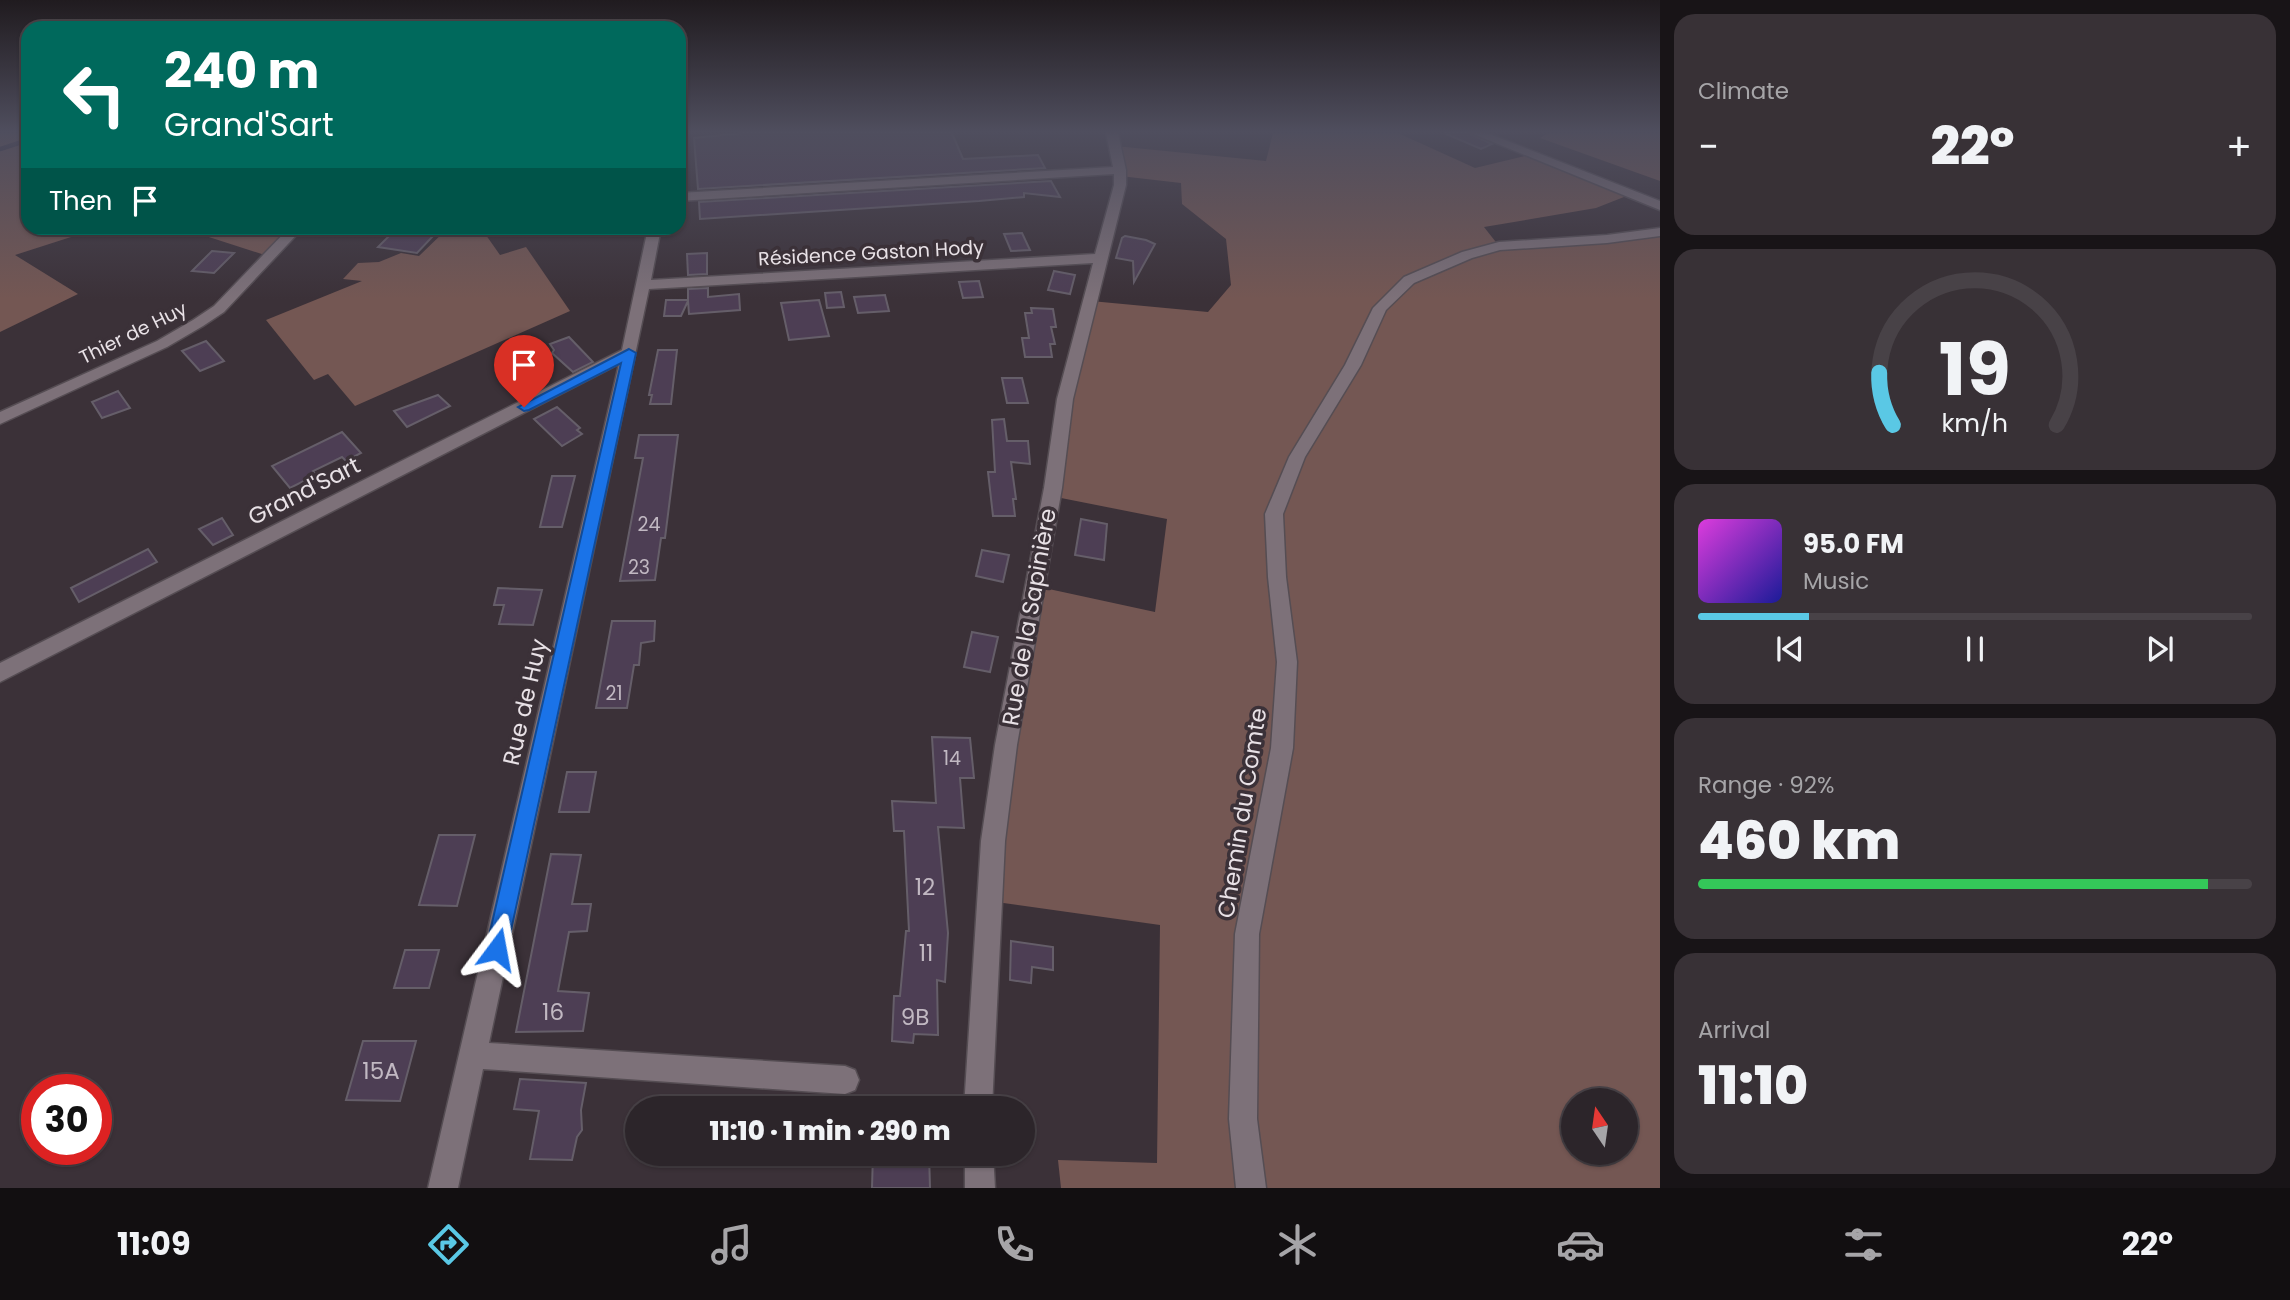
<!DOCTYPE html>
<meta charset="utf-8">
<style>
body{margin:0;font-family:Poppins,sans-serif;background:#383136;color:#f1f3f6;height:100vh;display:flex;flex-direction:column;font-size:26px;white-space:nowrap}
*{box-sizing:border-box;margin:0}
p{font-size:23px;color:#a6a5a8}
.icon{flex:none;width:38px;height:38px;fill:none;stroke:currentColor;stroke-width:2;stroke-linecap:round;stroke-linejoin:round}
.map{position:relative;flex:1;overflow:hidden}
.panel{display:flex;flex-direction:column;gap:14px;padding:14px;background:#181417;width:630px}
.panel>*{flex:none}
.banner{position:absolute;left:21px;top:21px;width:665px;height:214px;border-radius:21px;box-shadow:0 2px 5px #0004,0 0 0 2px #484247;background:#00695c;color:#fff;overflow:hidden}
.needle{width:46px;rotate:347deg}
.fabs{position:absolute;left:1561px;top:1088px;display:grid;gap:14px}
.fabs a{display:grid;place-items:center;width:77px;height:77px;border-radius:50%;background:#2c252a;box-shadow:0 2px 5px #0004,0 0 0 2px #484247;font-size:35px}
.speed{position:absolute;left:21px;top:1074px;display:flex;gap:14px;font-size:35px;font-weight:700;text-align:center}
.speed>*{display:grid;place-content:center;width:91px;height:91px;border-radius:50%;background:#2c252a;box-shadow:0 2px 5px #0004,0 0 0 2px #484247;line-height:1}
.speed .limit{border:10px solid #d22;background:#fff;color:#111}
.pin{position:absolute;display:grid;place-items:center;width:60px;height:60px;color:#fff;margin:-72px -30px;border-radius:50% 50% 50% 0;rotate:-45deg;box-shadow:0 0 7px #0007}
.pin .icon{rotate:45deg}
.me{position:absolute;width:77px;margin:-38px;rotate:13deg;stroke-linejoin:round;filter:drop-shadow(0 0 5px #0008)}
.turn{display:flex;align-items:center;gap:24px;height:147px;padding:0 28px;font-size:32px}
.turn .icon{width:91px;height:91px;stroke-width:2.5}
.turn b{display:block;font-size:49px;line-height:60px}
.then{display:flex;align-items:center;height:66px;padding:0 28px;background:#0003;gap:14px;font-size:26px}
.big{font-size:52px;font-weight:800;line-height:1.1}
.panel .tile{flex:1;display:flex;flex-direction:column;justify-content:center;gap:10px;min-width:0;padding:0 24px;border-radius:21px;background:#383136}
.panel .dial{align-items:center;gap:0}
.dial svg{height:182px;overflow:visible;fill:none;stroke:#484247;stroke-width:7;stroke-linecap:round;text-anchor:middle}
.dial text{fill:#f1f3f6;stroke:none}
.song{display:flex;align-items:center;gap:21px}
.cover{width:84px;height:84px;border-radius:10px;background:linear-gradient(135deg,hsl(300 70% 55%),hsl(240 70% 35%))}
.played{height:7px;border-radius:4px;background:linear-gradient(90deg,#5ac8e5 20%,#484247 20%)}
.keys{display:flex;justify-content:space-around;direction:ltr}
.heat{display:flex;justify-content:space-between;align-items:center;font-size:38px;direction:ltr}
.charge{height:10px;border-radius:5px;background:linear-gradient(90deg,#34c759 92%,#484247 0)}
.trip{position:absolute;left:625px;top:1096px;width:410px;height:70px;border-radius:35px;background:#2c252a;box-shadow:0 2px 5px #0004,0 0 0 2px #484247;font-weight:800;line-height:70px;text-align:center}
.menu{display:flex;height:112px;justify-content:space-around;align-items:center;background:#120f11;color:#a6a5a8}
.menu .icon{width:49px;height:49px}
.menu .on{color:#5ac8e5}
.menu b{font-size:32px;color:#f1f3f6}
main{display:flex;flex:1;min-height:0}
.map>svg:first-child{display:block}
.green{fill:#745753;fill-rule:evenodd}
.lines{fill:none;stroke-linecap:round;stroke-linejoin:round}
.stream{stroke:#201d33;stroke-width:4.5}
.building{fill:#4d3e54;stroke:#655e69;stroke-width:2}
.minor-casing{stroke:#554d53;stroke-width:3}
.minor{fill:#7d7179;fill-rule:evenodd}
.route{fill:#1a73e8;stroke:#114b97;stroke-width:2}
.labels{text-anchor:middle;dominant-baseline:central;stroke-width:7;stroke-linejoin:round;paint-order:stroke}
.far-street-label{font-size:19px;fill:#e8e1e6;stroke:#3b3138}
.number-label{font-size:19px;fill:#c1b8c2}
.street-label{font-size:23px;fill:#e8e1e6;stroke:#3b3138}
.near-number-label{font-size:23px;fill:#c1b8c2}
</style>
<main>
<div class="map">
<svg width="1660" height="1188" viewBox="0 0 1660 1188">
<rect width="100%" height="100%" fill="#3b3138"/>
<g class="green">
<polygon points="0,133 28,133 28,228 99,228 15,255 78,294 0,332"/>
<path d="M1273 133H1398L1475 168 1529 155 1629 195 1596 208 1484 227 1499 246 1660 232V1188H1061L1058 1160 1157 1163 1160 925 989 901 1035 586 1155 612 1167 519 1051 496 1091 301 1208 312 1231 285 1226 239 1182 204 1181 183 1120 176 1115 146 1266 161ZM1573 1101H1626V1153H1573Z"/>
<polygon points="1548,133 1660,133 1660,181 1540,138"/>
<polygon points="181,228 296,228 271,257"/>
<polygon points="448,228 481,228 500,255 526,247 570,311 355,406 328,374 314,380 266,320 362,281 343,279 358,263 379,262 401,253 419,256"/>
</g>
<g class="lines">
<polyline class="stream" points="0,149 28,140"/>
</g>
<g class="building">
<polygon points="743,133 952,133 963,159 1038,155 1045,168 698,189 694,138"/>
<polygon points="1444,133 1469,133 1492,144 1481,149"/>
<polygon points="1051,181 1060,197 1024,193 1024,197 979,201 700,219 699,202"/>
<polygon points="395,230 434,235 417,253 378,247"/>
<polygon points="1022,233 1030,250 1011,251 1004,234"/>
<polygon points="1125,236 1146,240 1155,244 1134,282 1133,261 1116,258 1122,238"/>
<polygon points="212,251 234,253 214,273 192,271"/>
<polygon points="707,253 707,274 688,275 687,254"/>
<polygon points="1054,271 1075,275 1070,294 1048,290"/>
<polygon points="979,281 983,297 963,298 959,282"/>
<polygon points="708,288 708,297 739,294 740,310 689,314 688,301 681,316 664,316 666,300 688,300 688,289"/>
<polygon points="841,292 844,307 827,308 825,293"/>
<polygon points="885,295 889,311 858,313 854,297"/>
<polygon points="819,300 829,336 789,340 781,303"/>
<polygon points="1031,308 1053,309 1056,327 1051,327 1055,344 1050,344 1052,357 1025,357 1022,338 1029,338 1025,313 1032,313"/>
<polygon points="569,337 593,362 573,372 552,353 554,350 550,344"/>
<polygon points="206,341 224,361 200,371 182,351"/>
<polygon points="658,350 677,350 671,404 650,404 652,395 649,395"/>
<polygon points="1002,378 1022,378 1028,403 1007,403"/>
<polygon points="118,391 130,408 102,418 92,402"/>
<polygon points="438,395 450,406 407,427 394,411"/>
<polygon points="557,407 580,428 577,430 582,434 562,446 534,419"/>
<polygon points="1004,419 1007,441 1028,441 1030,464 1011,462 1016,499 1013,499 1015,516 993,516 988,472 995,472 992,420"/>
<polygon points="342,432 361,453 346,461 342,457 313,471 316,475 290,488 272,466"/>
<polygon points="639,435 678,435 665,538 661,538 655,580 620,581 643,458 635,458"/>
<polygon points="552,476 575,476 562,527 540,527"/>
<polygon points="222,518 233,535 213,545 199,529"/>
<polygon points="1081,519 1107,524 1104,560 1075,555"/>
<polygon points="148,549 157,562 79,602 71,588"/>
<polygon points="982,550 1009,555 1003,582 976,576"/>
<polygon points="498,588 542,590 533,625 499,624 504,605 494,605"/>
<polygon points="612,621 655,621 654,641 641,643 639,665 634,665 627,708 596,708"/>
<polygon points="972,632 998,637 990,672 964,667"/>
<polygon points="932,737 970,738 974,778 960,778 964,828 938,827 948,933 945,982 937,980 938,1035 914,1034 913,1043 892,1041 894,996 900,996 906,931 909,931 904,831 894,831 892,801 936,803"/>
<polygon points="567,772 596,772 589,812 559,812"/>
<polygon points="439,835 475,835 457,906 419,905"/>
<polygon points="551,854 581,855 572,904 591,904 587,931 569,932 558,991 589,993 583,1031 516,1032"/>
<polygon points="1011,941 1053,947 1053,970 1032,967 1031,983 1010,980"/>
<polygon points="405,950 439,950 429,988 394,988"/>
<polygon points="363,1041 416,1041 400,1101 346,1100"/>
<polygon points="520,1079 586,1083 581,1110 582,1130 577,1137 572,1160 530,1159 539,1111 514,1109"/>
<polygon points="873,1153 929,1153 930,1188 872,1188"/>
</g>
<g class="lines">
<g class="minor-casing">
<g id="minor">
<polygon points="1106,133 1118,133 1126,170 1126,185 1073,399 1062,488 1017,745 1005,841 992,1108 964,1108 981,841 995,745 1044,488 1057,399 1093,263 649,289 489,1043 845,1066 855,1070 859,1080 855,1090 845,1094 483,1069 458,1188 428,1188 619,364 0,682 0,663 622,350 648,228 661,228 651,280 1095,254 1114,185 1114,174 679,201 679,193 1113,167"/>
<polygon points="1471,133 1487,133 1660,201 1660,210"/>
<polygon points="289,228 303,228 224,312 203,326 167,347 0,424 0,412 157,341 193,320 214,306"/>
<polygon points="1660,228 1660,236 1607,243 1500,250 1472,258 1414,283 1386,310 1361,365 1305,457 1283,514 1286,577 1297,662 1293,748 1259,934 1257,1119 1266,1188 1236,1188 1229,1119 1235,934 1271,748 1277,662 1268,577 1265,514 1289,457 1345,365 1373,308 1404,277 1462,252 1499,242 1607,235"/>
<polygon points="965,1153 993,1153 995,1188 965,1188"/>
</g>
</g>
<use href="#minor" class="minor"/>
</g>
<linearGradient id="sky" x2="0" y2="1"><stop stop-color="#201b1f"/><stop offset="0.44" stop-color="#4f4e5e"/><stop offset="1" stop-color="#4f4e5e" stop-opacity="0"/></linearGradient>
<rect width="1660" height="299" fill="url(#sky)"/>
<polygon class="route" points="629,349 636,353 507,949 504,956 497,959 489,956 486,949 621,363 529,410 524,411 518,407"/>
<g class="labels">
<g class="far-street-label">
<text transform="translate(871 253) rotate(-3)">Résidence Gaston Hody</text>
<text transform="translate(133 333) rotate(-26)">Thier de Huy</text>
</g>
<g class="number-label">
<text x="649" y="524">24</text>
<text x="639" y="567">23</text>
<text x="614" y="693">21</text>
<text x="952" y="758">14</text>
</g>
<g class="street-label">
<text transform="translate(304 491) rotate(-27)">Grand'Sart</text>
<text transform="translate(1029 617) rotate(-80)">Rue de la Sapinière</text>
<text transform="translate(525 702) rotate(-77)">Rue de Huy</text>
<text transform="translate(1242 813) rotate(-81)">Chemin du Comte</text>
</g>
<g class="near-number-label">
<text x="925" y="887">12</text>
<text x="926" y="953">11</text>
<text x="553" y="1012">16</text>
<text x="915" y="1017">9B</text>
<text x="381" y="1071">15A</text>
</g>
</g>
</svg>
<div class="fabs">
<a><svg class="needle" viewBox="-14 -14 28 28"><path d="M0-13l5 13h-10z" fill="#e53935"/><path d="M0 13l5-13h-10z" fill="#a6a5a8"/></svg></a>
</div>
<div class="speed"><div class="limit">30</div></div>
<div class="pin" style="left:524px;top:407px;background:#d93025"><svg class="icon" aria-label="arrive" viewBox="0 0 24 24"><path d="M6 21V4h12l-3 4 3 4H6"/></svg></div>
<svg class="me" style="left:497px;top:949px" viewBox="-20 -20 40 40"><path d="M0-17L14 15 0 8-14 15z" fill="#1a73e8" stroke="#fff" stroke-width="4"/></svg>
<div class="trip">11:10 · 1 min · 290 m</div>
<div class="banner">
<div class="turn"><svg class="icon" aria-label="left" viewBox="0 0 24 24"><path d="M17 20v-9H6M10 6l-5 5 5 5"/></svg><div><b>240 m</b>Grand'Sart</div></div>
<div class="then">Then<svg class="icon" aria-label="arrive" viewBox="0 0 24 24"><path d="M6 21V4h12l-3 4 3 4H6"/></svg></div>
</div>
</div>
<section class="panel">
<div class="tile"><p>Climate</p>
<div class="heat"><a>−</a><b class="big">22°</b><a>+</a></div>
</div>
<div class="tile dial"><svg viewBox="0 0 100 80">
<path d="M14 69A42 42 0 1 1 86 69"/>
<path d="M14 69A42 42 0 0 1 8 46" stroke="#5ac8e5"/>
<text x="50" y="56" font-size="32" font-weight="700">19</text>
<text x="50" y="72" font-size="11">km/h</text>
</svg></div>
<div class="tile">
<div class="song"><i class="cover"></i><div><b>95.0 FM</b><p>Music</p></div></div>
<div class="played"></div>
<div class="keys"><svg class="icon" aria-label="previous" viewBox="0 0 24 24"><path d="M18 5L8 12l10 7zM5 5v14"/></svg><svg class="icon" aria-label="pause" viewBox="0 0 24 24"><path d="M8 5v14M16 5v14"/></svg><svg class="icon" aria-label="next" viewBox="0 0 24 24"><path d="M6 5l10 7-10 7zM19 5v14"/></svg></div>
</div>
<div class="tile"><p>Range · 92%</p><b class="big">460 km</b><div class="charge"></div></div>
<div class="tile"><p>Arrival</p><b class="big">11:10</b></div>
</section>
</main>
<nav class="menu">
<b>11:09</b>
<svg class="icon on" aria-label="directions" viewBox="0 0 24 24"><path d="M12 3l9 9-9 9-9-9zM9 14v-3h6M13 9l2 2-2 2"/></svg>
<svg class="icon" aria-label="music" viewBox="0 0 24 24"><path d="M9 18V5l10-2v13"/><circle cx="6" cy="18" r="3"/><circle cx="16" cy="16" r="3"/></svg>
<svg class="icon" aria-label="phone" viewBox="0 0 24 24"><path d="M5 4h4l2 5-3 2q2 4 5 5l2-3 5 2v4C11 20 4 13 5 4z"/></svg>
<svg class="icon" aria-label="climate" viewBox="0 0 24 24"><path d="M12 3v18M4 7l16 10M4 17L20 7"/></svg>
<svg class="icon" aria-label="car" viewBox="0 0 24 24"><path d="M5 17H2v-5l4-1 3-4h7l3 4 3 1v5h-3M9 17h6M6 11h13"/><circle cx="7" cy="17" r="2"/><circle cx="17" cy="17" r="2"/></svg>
<svg class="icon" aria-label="filters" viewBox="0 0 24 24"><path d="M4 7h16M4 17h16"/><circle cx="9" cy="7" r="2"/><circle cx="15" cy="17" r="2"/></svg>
<b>22°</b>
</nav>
